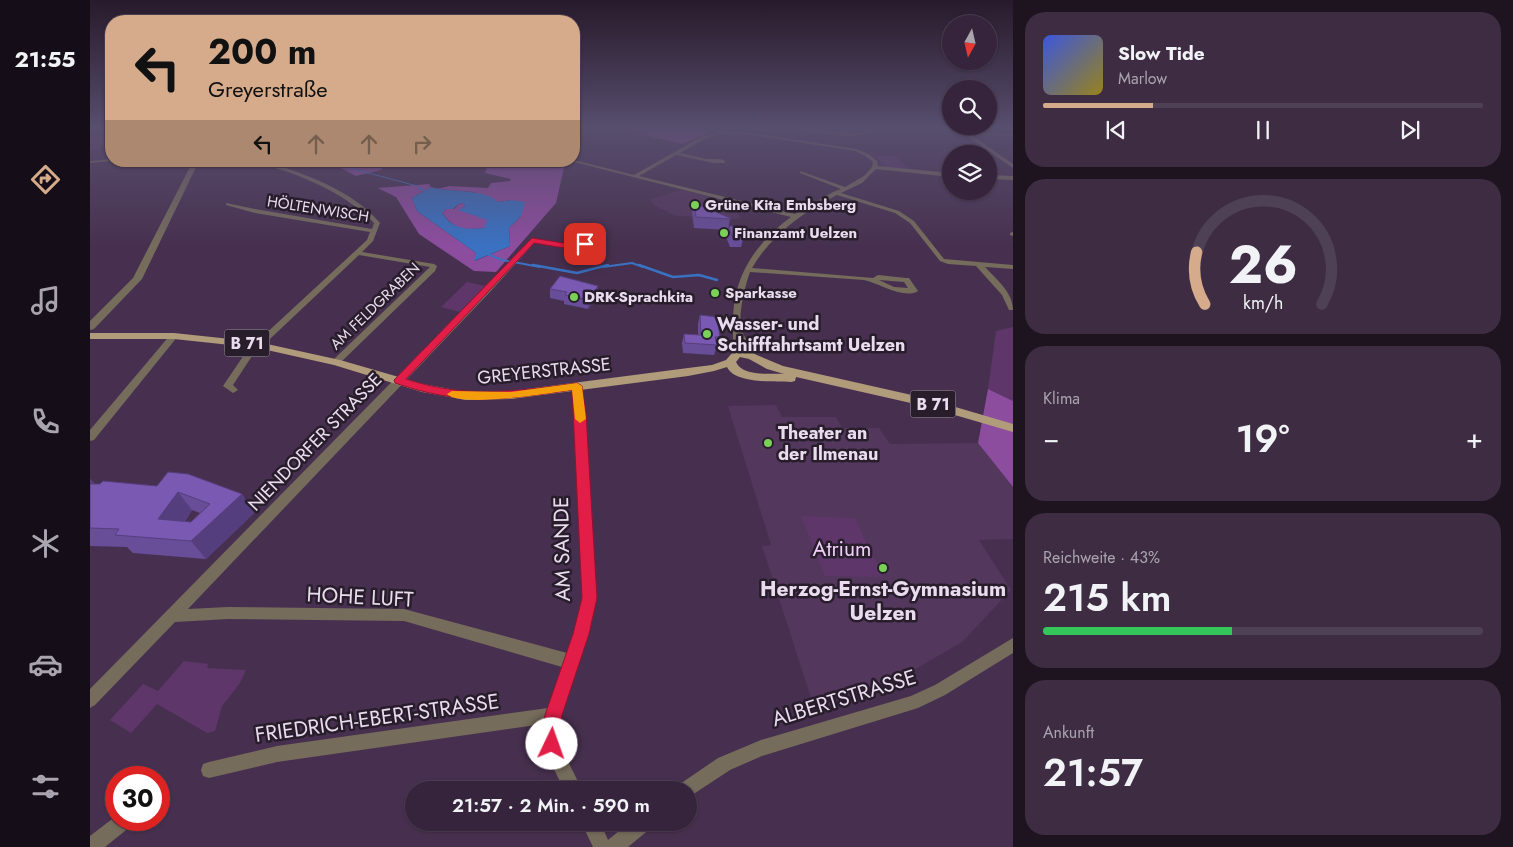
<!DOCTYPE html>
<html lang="de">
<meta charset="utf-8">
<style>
body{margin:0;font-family:Jost,sans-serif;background:#3d2c42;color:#f1f3f6;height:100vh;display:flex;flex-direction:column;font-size:19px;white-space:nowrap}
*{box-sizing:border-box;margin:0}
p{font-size:16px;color:#aaa4af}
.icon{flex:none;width:28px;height:28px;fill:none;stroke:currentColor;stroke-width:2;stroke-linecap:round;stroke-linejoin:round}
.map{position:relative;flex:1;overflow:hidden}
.drawer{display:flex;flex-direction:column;gap:12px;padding:12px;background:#1d1420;width:500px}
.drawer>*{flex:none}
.guide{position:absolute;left:15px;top:15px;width:475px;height:152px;border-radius:20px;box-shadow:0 1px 4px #0004,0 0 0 1px #4f4155;background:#d6ab8b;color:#111;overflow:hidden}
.needle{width:32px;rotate:188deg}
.fabs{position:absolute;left:852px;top:15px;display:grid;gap:10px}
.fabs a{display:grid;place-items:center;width:55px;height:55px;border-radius:50%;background:#35243b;box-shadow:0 1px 4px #0004,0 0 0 1px #4f4155;font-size:25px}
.speed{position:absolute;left:15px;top:766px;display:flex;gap:10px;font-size:25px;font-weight:700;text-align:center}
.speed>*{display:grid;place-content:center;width:65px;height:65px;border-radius:50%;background:#35243b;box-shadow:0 1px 4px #0004,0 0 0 1px #4f4155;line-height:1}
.speed .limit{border:8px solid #d22;background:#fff;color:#111}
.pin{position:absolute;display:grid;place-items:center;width:42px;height:42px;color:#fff;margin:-21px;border-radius:10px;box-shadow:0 2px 8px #0006}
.me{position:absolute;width:55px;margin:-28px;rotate:3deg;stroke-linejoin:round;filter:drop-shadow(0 0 4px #0008)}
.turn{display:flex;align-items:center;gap:18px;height:105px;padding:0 20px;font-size:22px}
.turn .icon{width:65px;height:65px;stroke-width:2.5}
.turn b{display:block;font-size:35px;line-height:42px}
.lanes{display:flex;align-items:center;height:48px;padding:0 20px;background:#0003;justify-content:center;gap:25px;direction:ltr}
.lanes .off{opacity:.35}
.big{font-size:38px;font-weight:600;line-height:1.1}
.drawer .widget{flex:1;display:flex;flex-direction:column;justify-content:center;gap:8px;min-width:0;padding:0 18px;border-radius:20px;background:#3d2c42}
.drawer .dial{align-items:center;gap:0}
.dial svg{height:130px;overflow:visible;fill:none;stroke:#4f4155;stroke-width:7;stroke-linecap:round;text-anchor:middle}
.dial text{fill:#f1f3f6;stroke:none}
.song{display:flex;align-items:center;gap:15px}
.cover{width:60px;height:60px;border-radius:8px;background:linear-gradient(135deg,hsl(230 70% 55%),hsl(50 70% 35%))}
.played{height:5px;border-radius:2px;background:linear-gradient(90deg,#d6ab8b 25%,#4f4155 25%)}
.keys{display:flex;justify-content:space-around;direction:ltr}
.heat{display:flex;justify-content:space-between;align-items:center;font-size:28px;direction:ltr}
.charge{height:8px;border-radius:4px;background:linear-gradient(90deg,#34c759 43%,#4f4155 0)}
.trip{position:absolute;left:315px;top:781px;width:292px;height:50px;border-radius:25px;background:#35243b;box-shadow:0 1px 4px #0004,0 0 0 1px #4f4155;font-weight:600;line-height:50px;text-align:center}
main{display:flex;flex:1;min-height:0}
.tab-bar{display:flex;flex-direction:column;width:90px;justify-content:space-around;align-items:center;background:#150e18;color:#aaa4af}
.tab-bar .icon{width:35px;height:35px}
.tab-bar .active{color:#d6ab8b}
.tab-bar b{font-size:22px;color:#f1f3f6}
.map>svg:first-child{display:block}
.built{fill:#53375c}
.green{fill:#5e366a}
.forest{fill:#8c4d9e}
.water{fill:#3a71c1;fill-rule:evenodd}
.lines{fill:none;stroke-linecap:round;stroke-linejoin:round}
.stream-far2{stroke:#3a71c1;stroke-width:1}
.stream-far1{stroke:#3a71c1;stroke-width:2}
.stream{stroke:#3a71c1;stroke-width:2.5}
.minor{fill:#766c5c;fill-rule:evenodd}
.tertiary{fill:#766c5c;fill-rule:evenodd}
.primary{fill:#b09b7b;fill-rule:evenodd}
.wall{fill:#684d99;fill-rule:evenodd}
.shaded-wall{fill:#553e7d}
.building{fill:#7959b2;stroke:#553e7d;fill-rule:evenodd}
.route{fill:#e11d48;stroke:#92132f}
.slow{fill:#f59e0b}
.poi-dot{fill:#79d158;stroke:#281d2b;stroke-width:2}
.labels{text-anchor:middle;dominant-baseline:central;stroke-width:5;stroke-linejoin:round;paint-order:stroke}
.far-poi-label{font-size:15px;font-weight:bold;fill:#eadcef;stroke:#281d2b;text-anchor:start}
.far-street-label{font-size:15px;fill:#eadcef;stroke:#281d2b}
.shield{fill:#281d2b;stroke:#b0a3b4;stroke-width:1}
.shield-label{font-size:16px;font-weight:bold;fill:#eadcef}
.poi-label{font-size:18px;font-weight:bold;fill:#eadcef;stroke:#281d2b;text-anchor:start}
.street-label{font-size:18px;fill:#eadcef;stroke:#281d2b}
.near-street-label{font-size:21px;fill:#eadcef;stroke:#281d2b}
.near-park-label{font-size:21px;fill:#f0cffa;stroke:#281d2b}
.near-poi-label{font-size:21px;font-weight:bold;fill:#eadcef;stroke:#281d2b}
</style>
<main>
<nav class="tab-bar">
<b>21:55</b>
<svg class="icon active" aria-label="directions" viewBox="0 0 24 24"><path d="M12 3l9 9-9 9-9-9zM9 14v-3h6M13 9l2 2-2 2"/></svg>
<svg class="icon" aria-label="music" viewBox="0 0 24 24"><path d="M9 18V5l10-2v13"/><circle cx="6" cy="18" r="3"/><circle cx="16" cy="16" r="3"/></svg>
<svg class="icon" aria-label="phone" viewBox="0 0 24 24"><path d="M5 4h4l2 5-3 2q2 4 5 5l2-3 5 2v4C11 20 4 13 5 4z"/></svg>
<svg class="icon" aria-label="climate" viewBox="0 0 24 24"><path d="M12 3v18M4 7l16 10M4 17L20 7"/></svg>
<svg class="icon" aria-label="car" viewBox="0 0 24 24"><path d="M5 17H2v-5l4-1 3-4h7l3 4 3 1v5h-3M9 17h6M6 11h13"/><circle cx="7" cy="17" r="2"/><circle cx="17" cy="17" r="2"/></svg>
<svg class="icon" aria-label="filters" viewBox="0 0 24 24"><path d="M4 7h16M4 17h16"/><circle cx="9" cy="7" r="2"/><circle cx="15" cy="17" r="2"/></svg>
</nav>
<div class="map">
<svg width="923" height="847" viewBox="0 0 923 847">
<rect width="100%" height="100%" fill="#47304f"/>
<g class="built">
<polygon points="592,190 646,204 650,219 586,216 563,205 564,203 561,202 561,199"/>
<polygon points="686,405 692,417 746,417 752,428 789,428 800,444 888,443 923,487 923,539 889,540 921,590 872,642 807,680 723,704 672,546 681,545 638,406"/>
</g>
<g class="green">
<polygon points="0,131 21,136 9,150 0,151"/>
<polygon points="785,156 805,156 819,169 796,167"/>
<polygon points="377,282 395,286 370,312 351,307"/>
<polygon points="923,327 923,401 898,389 906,331"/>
<polygon points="711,516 765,518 793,577 735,576"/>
<polygon points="94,661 118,664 117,668 156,670 150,683 132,706 125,731 117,733 67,704 41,733 20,720 53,684 68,691"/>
</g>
<g class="forest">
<polygon points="526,128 610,128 619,133 592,144"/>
<polygon points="234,161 278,161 280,165 296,162 291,170 266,176 247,166"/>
<polygon points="409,161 471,161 475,163 466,203 406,272 384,271 329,234 306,197 288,188 339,184 341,187 322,198 327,211 386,253 385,261 420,246 419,228 431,216 421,200 408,202 383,192 348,189 359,186 398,188 401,183 420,181 421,179 395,173 397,168 407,165"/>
<path d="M370 203 374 204 375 206 369 210 398 220 394 228C373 230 365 230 352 213L356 209H364Z"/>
<polygon points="898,389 923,401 923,487 888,443"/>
</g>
<path class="water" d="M341 187C361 193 393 188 408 202L421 200 435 202 431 216 419 228 420 246 384 261 386 253 327 211 322 198ZM370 203 374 204 375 206 368 210 397 220 394 228C375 230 363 229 352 213L356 209H363Z"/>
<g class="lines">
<polyline class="stream-far2" points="234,161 327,186 332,189"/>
<g class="stream-far1">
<polyline points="330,188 338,193"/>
<polyline points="395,253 412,260 450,267"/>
<polyline points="513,267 542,263 553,267"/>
</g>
<g class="stream">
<polyline points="443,265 487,273 518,265"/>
<polyline points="549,265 583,277 609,275 627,280"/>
</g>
<g class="minor">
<path d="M708 128 762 133H772L782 128H787C770 143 731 133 710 130Z"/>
<path d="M631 132 662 133 766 149 779 154 787 161 788 166 861 173V177L786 169 772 183 751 193 809 211 824 221 854 259 923 265V269L895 267C906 279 923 292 923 310H919L912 295 886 266 858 264 850 261 820 223 805 213 747 195C712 213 682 234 662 268L783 278 788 275 816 278H819L828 291C814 300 789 283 774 280L660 272C655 286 647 317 652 331 655 339 662 347 666 355L662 358 659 357 652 344 650 355 646 358 643 357 642 355C644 338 642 322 644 305 649 267 671 239 701 217L480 161 484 160 544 175 611 137ZM631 134 662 135 765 151 775 156 783 162 782 167 774 176 755 187 710 171V173L751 189 743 192 705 214 549 176 586 155 624 163H635V161L630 159H616L590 153 615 139ZM789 280 814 282 818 288 804 287Z"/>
<polygon points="874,132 923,134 923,136 881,135 923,164 923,168 874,134"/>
<polygon points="21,159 22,161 0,163 0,161"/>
<path d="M168 161H176C216 175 261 189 290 223L283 241 272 252 344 264 347 266 345 271 249 364H243L242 362 243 360 340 267 269 255 162 356 143 385 148 390 143 393 133 386 156 352 277 240 280 232 165 213 136 205V203L165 209 282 229 284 223C261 199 232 185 201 173 190 169 178 167 168 161Z"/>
<polygon points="899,175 923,176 923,180 899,179"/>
<path d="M498 229 501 231 495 242 503 243 507 247 501 252 445 242 399 293 98 609 138 607 314 609 477 653 484 634 492 598 485 413 482 386 484 384H490L495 413 506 598 498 634 471 715C467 749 479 761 492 790H474C464 769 452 748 454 724L187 762 119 778 113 776 111 770 113 764 119 762 187 746 458 708 472 667 314 621 138 619 85 622 5 705 0 708V689L393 289 441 239 486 246 496 230Z"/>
<polygon points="923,232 923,236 920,235 920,233"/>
<polygon points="81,334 87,334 88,336 4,440 0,441 0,430"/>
<polygon points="923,638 923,653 855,695 828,708 672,756 640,770 599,797 599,790 587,790 590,784 628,758 671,740 821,696 845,685"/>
<polygon points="26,816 26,820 44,820 41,826 15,847 0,847 0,836"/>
<polygon points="491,822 510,822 518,840 540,822 564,822 561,828 538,847 503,847"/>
</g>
<polygon class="tertiary" points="103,161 109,161 52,279 4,329 0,330 0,321 43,278"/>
<path class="primary" d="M0 333H84L168 342 250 360 333 384 376 392 421 391 598 368 622 365 636 360 643 352 657 351 693 366 835 398 923 424V432L834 406 706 377 705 381 701 382C684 381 645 384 637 367L624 371 598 376 421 399 376 400 332 392 244 365 168 348 84 339H0ZM650 357 659 359 677 369 694 374C679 373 653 377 646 362Z"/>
</g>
<g class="wall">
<polygon points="604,203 640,218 638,230 604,228 602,213"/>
<polygon points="639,226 654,236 651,247 640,247 636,237"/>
<polygon points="460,289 508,295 498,309 474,304 474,301 460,298"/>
<polygon points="610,315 630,337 624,355 593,353 592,343 594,334 608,335 608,324"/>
<path d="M0 479 5 484 152 494 164 513 116 559 43 553 37 547 0 546ZM102 510 110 513 101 522 95 521Z"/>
</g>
<g class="shaded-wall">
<polygon points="508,286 508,295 498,309 499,300"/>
<polygon points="0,479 11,491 0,501"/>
<polygon points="88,492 102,510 83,537 68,519"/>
<polygon points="152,494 164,513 116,559 101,541"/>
</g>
<g class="building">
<polygon points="604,203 640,218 640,219 606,217"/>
<polygon points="639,226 651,227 654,236 642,236"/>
<polygon points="470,276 508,286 499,300 475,295 477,292 460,289"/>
<polygon points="610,315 627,317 630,337 625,337 627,345 595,343 594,334 611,335"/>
<path d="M78 472 98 474 152 494 101 541 25 535 29 529 0 528V484H10L13 481 67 486ZM88 492 120 504 101 522 68 519Z"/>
</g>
<linearGradient id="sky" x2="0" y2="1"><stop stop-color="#271a2b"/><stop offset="0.52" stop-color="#584e6e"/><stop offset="1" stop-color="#584e6e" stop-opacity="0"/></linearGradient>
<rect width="923" height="246" fill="url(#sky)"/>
<path class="route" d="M442 238 486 245 495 242 499 244 487 250 444 243 316 379C375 399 427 391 487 383L492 386 496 413 507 598 499 634 472 715C470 727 472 740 468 750L462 753 455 750C450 738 452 727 455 715L483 634 492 598 482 390C415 400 371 406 305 383L304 380Z"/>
<path class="slow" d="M487 383 492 386 496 419 490 423 485 419 482 390C461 393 370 408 357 394L362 391 421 392Z"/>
<g class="poi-dot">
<circle cx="605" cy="205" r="5"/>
<circle cx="634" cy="233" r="5"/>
<circle cx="625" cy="293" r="5"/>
<circle cx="484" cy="297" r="5"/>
<circle cx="617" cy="334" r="5"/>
<circle cx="678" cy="443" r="5"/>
<circle cx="793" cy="568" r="5"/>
</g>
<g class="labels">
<g class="far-poi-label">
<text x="615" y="205">Grüne Kita Embsberg</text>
<text x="644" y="233">Finanzamt Uelzen</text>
<text x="635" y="293">Sparkasse</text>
<text x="494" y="297">DRK-Sprachkita</text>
</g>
<g class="far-street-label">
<text transform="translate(228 209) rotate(9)">HÖLTENWISCH</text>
<text transform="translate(285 306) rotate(-44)">AM FELDGRABEN</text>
</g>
<g class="shield">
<rect x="134.5" y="329.5" width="45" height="27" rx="4"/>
<rect x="820.5" y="390.5" width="45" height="27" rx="4"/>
</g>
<g class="shield-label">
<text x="157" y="343">B 71</text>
<text x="843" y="404">B 71</text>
</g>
<g class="poi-label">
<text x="627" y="324">Wasser- und<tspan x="627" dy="21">Schifffahrtsamt Uelzen</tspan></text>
<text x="688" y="433">Theater an<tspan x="688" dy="21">der Ilmenau</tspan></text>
</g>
<g class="street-label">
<text transform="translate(454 371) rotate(-6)">GREYERSTRASSE</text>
<text transform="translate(225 442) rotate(-46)">NIENDORFER STRASSE</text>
</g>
<g class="near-street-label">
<text transform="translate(472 549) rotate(-91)">AM SANDE</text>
<text transform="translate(270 597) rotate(3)">HOHE LUFT</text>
<text transform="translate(754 698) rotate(-17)">ALBERTSTRASSE</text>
<text transform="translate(287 718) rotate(-8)">FRIEDRICH-EBERT-STRASSE</text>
</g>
<g class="near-park-label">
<text x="752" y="549">Atrium</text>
</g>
<g class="near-poi-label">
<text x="793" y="589">Herzog-Ernst-Gymnasium<tspan x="793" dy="24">Uelzen</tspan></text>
</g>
</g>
</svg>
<div class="fabs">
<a><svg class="needle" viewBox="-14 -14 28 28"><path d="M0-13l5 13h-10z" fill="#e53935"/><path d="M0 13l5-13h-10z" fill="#aaa4af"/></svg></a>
<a><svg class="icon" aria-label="search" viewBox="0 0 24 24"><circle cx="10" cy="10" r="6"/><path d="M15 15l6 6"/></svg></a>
<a><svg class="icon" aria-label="layers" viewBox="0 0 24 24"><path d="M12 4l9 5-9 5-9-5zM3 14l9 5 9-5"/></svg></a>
</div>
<div class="speed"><div class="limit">30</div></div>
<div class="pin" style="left:495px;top:244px;background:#d93025"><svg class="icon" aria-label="arrive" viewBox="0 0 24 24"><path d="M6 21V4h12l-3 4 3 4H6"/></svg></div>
<svg class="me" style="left:462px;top:744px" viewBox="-20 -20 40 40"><circle r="19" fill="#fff"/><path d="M0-13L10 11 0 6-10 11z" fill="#e11d48"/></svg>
<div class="trip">21:57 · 2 Min. · 590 m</div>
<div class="guide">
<div class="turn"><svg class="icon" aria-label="left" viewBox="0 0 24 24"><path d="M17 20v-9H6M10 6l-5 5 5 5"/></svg><div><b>200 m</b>Greyerstraße</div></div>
<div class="lanes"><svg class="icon" aria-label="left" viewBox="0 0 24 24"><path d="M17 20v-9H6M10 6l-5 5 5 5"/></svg><svg class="icon off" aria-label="ahead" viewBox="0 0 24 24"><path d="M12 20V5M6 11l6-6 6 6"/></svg><svg class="icon off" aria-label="ahead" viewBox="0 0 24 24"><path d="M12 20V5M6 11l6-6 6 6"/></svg><svg class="icon off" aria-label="right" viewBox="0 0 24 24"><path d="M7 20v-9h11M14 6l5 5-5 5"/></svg></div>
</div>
</div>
<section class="drawer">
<div class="widget">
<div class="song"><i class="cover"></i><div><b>Slow Tide</b><p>Marlow</p></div></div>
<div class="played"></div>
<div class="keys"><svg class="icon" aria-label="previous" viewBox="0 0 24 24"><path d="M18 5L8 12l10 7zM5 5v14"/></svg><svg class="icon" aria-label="pause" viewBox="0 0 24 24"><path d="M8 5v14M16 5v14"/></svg><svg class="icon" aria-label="next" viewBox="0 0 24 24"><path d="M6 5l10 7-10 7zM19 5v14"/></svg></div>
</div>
<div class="widget dial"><svg viewBox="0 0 100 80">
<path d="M14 69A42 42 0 1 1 86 69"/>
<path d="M14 69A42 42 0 0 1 9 37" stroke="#d6ab8b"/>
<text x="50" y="56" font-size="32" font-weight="700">26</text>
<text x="50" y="72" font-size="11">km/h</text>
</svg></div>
<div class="widget"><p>Klima</p>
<div class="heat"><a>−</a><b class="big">19°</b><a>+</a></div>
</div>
<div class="widget"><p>Reichweite · 43%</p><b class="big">215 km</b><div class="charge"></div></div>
<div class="widget"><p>Ankunft</p><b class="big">21:57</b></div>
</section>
</main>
